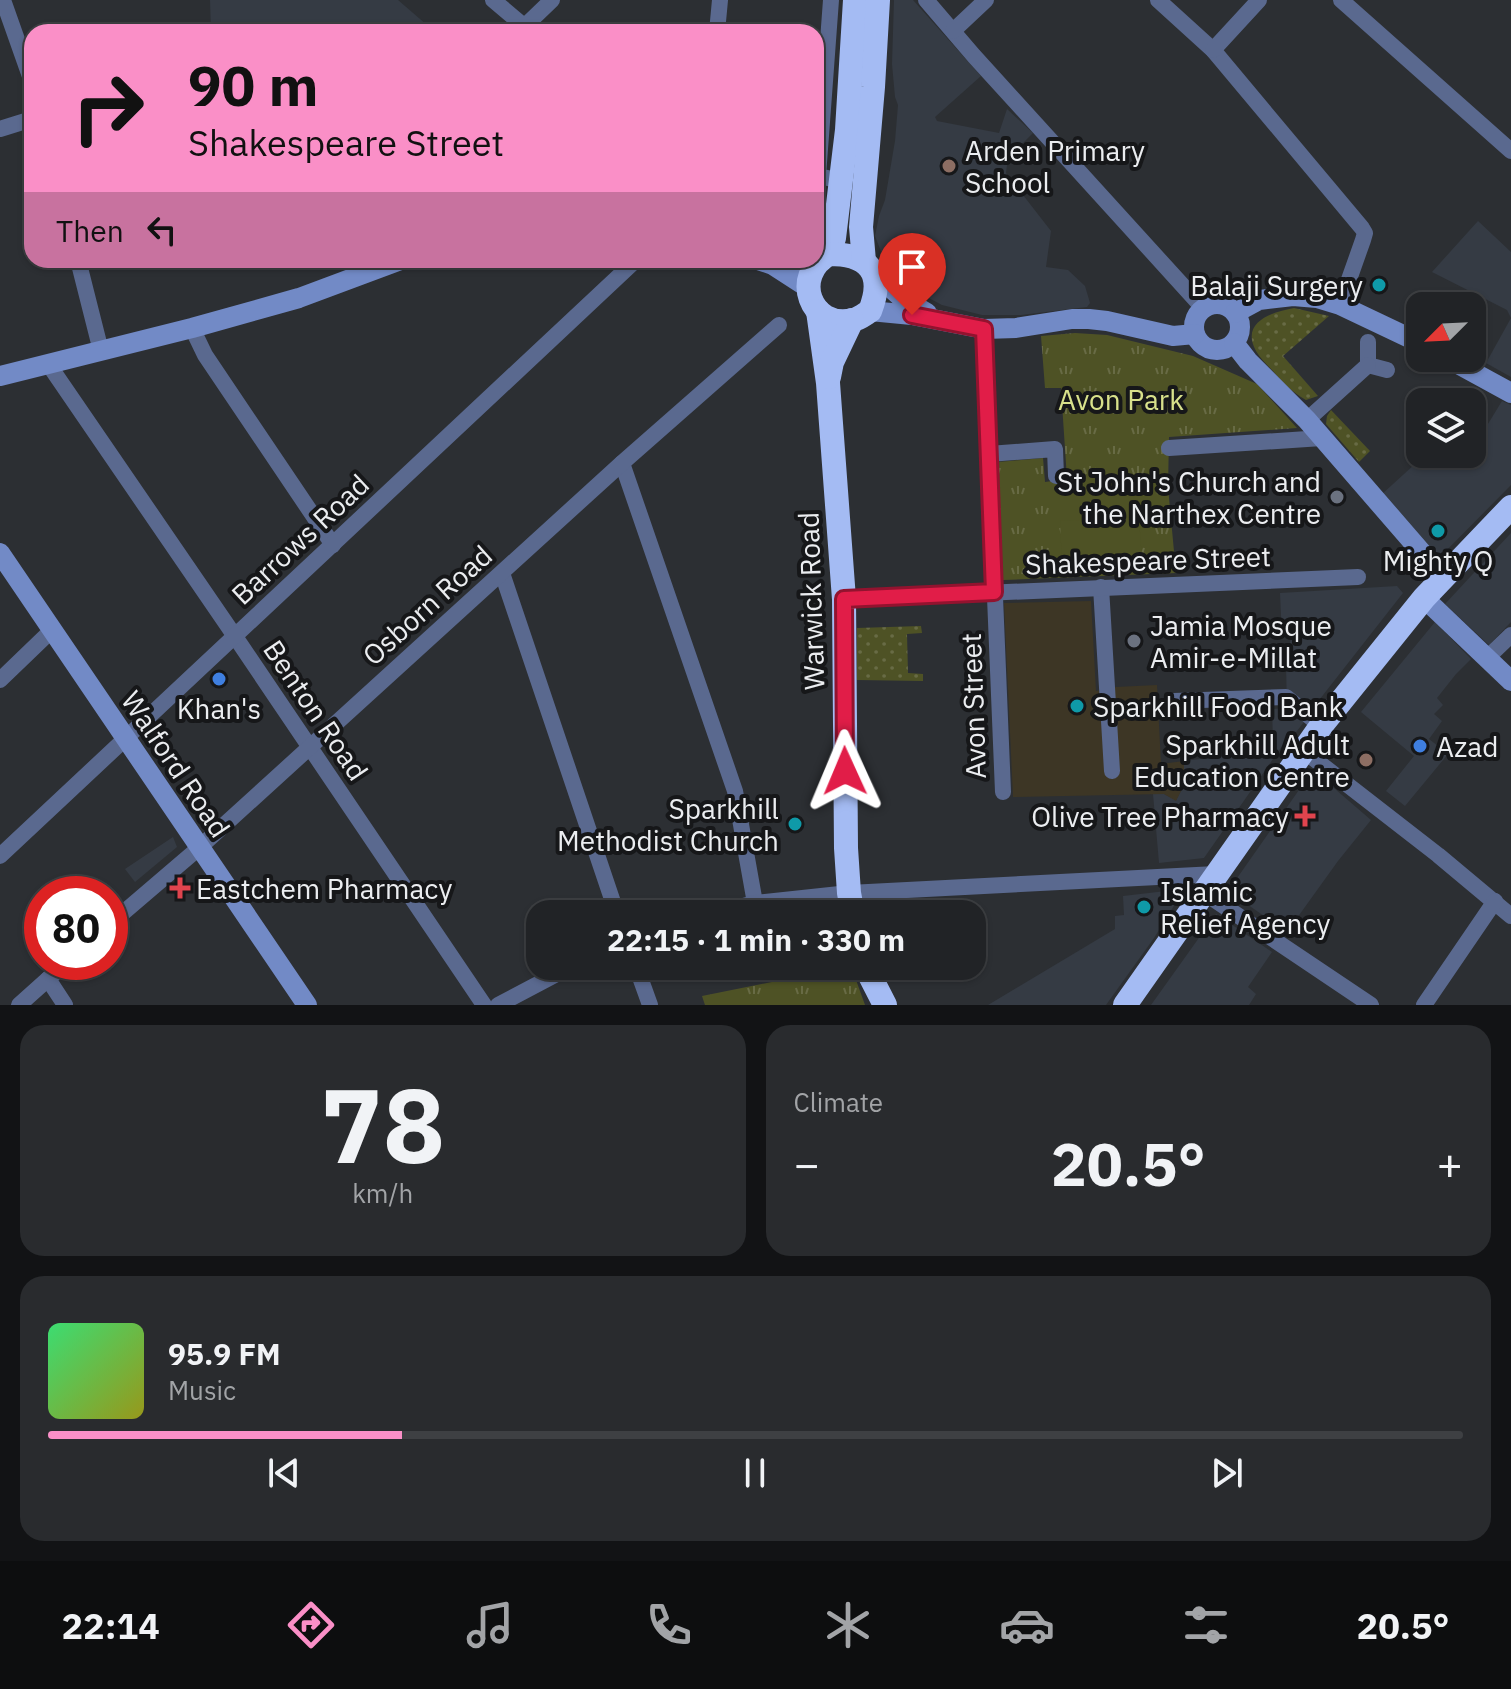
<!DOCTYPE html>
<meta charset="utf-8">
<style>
body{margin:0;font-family:"IBM Plex Sans",sans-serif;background:#292b2e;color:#f1f3f6;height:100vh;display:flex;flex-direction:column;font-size:30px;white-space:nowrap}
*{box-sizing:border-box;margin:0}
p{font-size:26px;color:#a2a4a7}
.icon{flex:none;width:44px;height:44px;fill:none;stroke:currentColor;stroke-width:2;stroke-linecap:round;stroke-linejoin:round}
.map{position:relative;height:1005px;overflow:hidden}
.panel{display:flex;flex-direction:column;gap:20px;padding:20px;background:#121315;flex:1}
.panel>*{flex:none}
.guide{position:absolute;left:24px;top:24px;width:800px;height:244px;border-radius:24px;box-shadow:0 2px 6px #0004,0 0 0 2px #3e4043;background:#fa8fc7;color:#111;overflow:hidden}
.needle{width:52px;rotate:246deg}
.fabs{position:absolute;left:1406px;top:292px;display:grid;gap:16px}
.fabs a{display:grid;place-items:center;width:80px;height:80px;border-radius:16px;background:#212326;box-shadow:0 2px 6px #0004,0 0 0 2px #3e4043;font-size:40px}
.speed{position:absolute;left:24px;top:876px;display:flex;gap:16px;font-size:40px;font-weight:700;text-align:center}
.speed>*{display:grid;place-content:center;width:104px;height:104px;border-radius:50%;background:#212326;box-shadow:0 2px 6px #0004,0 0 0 2px #3e4043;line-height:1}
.speed .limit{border:12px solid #d22;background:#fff;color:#111}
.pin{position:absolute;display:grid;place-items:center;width:68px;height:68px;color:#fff;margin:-82px -34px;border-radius:50% 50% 50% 0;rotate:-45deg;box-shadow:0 0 8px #0007}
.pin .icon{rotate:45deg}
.me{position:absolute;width:88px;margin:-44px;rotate:359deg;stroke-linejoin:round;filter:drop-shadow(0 0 6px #0008)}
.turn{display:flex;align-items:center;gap:28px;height:168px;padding:0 32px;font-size:36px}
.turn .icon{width:104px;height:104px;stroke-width:2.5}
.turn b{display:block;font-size:56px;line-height:68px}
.then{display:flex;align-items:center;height:76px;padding:0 32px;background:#0003;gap:16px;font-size:30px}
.big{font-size:60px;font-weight:800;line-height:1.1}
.panel .tile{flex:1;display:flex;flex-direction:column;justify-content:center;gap:12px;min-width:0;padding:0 28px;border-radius:24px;background:#292b2e}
.panel .dial{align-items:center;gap:0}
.dial b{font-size:104px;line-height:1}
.song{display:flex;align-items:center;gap:24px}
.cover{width:96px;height:96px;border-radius:12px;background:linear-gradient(135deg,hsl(140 70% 55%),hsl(60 70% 35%))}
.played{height:8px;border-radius:4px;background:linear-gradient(90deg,#fa8fc7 25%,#3e4043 25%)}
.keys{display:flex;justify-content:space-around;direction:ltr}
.heat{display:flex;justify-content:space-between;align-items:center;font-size:44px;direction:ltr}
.panel .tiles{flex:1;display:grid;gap:20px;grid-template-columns:1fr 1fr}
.tile:last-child{grid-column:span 2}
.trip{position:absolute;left:526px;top:900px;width:460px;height:80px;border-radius:24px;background:#212326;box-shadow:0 2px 6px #0004,0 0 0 2px #3e4043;font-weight:800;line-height:80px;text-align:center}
.menu{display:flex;height:128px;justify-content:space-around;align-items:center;background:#0d0e0f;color:#a2a4a7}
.menu .icon{width:56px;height:56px}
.menu .active{color:#fa8fc7}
.menu b{font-size:36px;color:#f1f3f6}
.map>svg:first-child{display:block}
.built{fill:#353b44}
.industrial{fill:#3d3625}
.grass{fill:url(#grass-dots)}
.park{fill:url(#park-tufts)}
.garden{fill:#4e5225}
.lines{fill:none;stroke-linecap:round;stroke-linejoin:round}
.street{stroke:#5a698f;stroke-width:16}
.secondary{stroke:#728ac6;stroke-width:20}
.highway{stroke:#a4bbf3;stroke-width:24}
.route-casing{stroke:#92132f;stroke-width:20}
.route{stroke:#e11d48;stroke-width:14}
.education-dot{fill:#8d6e63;stroke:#161719;stroke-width:3}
.culture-dot{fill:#0f9aa8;stroke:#161719;stroke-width:3}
.worship-dot{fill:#6b7280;stroke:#161719;stroke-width:3}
.shop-dot{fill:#3f7fe0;stroke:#161719;stroke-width:3}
.health-dot{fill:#e0444e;stroke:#161719;stroke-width:3}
.labels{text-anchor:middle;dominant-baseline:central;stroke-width:8;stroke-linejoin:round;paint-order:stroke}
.poi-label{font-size:28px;fill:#ebedf0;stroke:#161719;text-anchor:start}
.park-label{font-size:28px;fill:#d8e18b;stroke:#161719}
.street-label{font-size:28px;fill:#ebedf0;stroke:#161719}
</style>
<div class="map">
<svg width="1511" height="1005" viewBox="0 0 1511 1005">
<defs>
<pattern id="grass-dots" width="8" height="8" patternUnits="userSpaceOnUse" patternTransform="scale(2)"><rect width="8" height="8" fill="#4e5225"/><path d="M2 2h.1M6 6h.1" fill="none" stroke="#686b45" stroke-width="1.8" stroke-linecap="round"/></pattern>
<pattern id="park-tufts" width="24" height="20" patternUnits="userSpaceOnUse" patternTransform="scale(2)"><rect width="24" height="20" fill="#4e5225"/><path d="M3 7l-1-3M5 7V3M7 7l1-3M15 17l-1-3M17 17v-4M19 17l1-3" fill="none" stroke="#686b45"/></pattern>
</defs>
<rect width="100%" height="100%" fill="#2c2f33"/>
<g class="built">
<polygon points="210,0 398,0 435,32 211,32"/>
<polygon points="894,0 913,0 981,76 935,117 937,121 999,133 1007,109 1033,133 1008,158 1006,173 1051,231 1046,267 1068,270 1085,286 1090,303 1087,307 1021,315 982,315 942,305 923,295 910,286 884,259 875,236 879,216 885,200 895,141 898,105 895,97 892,64"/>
<polygon points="1478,221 1511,252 1511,377 1486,363 1511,318 1507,310 1432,272"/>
<polygon points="1502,401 1511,405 1511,485 1438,559 1381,495 1426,454 1472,454 1472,437 1480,437"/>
<polygon points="1511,533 1511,622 1489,645 1445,604"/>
<polygon points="1397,586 1403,593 1316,704 1304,722 1289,741 1287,739 1204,858 1159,863 1153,794 1164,794 1176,800 1184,785 1184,761 1271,750 1273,741 1272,709 1287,708 1286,665 1291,638 1282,637 1280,593"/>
<polygon points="1435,622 1471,659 1456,674 1437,698 1443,705 1434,714 1442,721 1429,739 1448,754 1405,806 1386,791 1414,756 1361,712"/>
<polygon points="1313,770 1371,820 1338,861 1287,932 1228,891"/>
<polygon points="173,837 177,847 135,882 125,869"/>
<polygon points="1166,891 1180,896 1154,938 1106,1005 988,1005 1115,929 1115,916 1124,915 1123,896"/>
<polygon points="1216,914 1272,952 1248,987 1256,994 1249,1005 1151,1005"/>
</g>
<polygon class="industrial" points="1091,601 1096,691 1116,687 1157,685 1161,764 1184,761 1184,785 1176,801 1164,794 1013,797 1004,603"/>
<g class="grass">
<path d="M1294 308 1329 316 1283 356 1318 396 1306 400C1292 392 1283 383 1273 371 1267 365 1260 358 1256 351 1240 322 1272 312 1294 308Z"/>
<polygon points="1331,410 1370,451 1359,462 1326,424 1327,416"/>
<polygon points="921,626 922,633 907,634 908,673 923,674 923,681 857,680 857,628"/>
</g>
<g class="park">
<polygon points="1075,333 1107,335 1193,356 1257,384 1297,428 1169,437 1168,487 1176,573 1003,580 998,462 1043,458 1045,482 1067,479 1061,388 1045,388 1041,336"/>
<polygon points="827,966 851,966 865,1005 705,1005 702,996 807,975"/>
</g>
<polygon class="garden" points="1139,517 1142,561 1062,565 1060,521"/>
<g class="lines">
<g class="street">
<polyline points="3,0 32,82"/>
<polyline points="493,0 531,32"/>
<polyline points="831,0 818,176 842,181"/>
<polyline points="926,0 974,56 1204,309"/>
<polyline points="1158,0 1213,50 1362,228 1365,233 1363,240 1340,305"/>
<polyline points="1341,0 1511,151"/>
<polyline points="525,26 552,0"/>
<polyline points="953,31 986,0"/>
<polyline points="717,32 720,0"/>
<polyline points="1213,50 1259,0"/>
<polyline points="0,129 32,119"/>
<polyline points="816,203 818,176"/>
<polyline points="78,260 101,351"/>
<polyline points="192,328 205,355 333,545"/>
<polyline points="984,329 1003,792"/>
<polyline points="1368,342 1368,365 1387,370"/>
<polyline points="49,365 234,635 484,1005"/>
<polyline points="1307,420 1368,365"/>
<polyline points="1169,448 1322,438"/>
<polyline points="989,454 1055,449 1056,476"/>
<polyline points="622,463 735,791 755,903"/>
<polyline points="502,573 617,914"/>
<polyline points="1101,587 1112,771"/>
<polyline points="844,599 1358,577"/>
<polyline points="1487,658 1511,635"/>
<polyline points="0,680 52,630"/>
<polyline points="1174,701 1286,697 1321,726"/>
<polyline points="1304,751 1438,855 1511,916"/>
<polyline points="0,856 636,260"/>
<polyline points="1203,892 1371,1005"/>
<polyline points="712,914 755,903 849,893 1216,874"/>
<polyline points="110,924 200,847 622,463 779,325"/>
<polyline points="636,966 650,1005"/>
<polyline points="48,979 65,1005"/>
<polyline points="19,1005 67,962"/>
<polyline points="498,1005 572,966"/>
<polyline points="1424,1005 1495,901"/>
</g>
<g class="secondary">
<polyline points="758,260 773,265 807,287"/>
<polyline points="872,271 902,298 927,313"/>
<circle cx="1217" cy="327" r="23"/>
<polyline points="870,311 912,315 984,329 1016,328 1072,319 1089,319 1107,321 1173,336 1195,334"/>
<polyline points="1235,313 1259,300 1293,296 1317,298 1340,305 1420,343"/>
<polyline points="1234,343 1248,361 1307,420 1443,577"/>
<polyline points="1447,358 1511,393"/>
<polyline points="0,376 192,328 299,298 401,260"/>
<polyline points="0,553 307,1005"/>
<polyline points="1424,598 1511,681"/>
</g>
<g class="highway">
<polyline points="829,254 834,238 847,130 855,0"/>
<path d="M829 254C869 254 885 273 870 311 865 314 859 319 853 320 810 330 791 275 829 254Z"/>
<polyline points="864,261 861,227 873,87 878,0"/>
<polyline points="818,311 828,383 844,599 846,848 849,893 853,914"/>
<polyline points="829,377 832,362 852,320"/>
<polyline points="865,966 885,1005"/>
<polyline points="1125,1005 1321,726 1424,598 1511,507"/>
</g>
</g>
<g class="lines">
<g class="route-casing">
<polyline id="route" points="845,771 844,599 994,592 984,329 912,315"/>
</g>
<use href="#route" class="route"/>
</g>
<g class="education-dot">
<circle cx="949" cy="166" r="8"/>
<circle cx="1366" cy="760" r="8"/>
</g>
<g class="culture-dot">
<circle cx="1379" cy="285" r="8"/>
<circle cx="1438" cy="531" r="8"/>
<circle cx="1077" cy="706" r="8"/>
<circle cx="795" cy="824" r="8"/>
<circle cx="1144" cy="907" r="8"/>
</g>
<g class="worship-dot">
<circle cx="1337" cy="497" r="8"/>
<circle cx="1134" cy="641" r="8"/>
</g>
<g class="shop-dot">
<circle cx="219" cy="679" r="8"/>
<circle cx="1420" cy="746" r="8"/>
</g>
<g class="health-dot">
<path d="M1301 804h8v8h8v8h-8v8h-8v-8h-8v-8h8z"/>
<path d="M176 876h8v8h8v8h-8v8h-8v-8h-8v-8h8z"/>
</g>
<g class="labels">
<g class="poi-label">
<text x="965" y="150">Arden Primary<tspan x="965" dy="32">School</tspan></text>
<text x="1363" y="285" text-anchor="end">Balaji Surgery</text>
<text x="1321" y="481" text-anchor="end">St John's Church and<tspan x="1321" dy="32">the Narthex Centre</tspan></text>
<text x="1438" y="560" text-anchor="middle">Mighty Q</text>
<text x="1150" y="625">Jamia Mosque<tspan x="1150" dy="32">Amir-e-Millat</tspan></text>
<text x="1093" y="706">Sparkhill Food Bank</text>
<text x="219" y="708" text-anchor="middle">Khan's</text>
<text x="1350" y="744" text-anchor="end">Sparkhill Adult<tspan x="1350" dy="32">Education Centre</tspan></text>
<text x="1436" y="746">Azad</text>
<text x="779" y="808" text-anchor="end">Sparkhill<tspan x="779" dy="32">Methodist Church</tspan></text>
<text x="1289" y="816" text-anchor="end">Olive Tree Pharmacy</text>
<text x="196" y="888">Eastchem Pharmacy</text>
<text x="1160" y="891">Islamic<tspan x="1160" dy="32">Relief Agency</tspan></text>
</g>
<g class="park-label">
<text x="1121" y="399">Avon Park</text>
</g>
<g class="street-label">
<text transform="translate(300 539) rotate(-43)">Barrows Road</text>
<text transform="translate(1148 560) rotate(-2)">Shakespeare Street</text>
<text transform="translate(811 601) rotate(-92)">Warwick Road</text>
<text transform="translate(427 605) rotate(-42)">Osborn Road</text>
<text transform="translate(973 706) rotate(-92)">Avon Street</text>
<text transform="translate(316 710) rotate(56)">Benton Road</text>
<text transform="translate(176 764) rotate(56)">Walford Road</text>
</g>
</g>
</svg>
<div class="fabs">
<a><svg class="needle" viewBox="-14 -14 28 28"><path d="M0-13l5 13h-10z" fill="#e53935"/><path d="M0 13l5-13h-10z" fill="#a2a4a7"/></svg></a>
<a><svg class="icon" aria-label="layers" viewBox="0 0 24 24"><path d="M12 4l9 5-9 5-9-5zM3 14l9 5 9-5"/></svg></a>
</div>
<div class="speed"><div class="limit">80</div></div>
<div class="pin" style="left:912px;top:315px;background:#d93025"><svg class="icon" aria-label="arrive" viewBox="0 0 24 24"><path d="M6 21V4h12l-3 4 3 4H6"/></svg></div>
<svg class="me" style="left:845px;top:771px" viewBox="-20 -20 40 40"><path d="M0-17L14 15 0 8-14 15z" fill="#e11d48" stroke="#fff" stroke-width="4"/></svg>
<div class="trip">22:15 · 1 min · 330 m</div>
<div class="guide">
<div class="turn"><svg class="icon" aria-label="right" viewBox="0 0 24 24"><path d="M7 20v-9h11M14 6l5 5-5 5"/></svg><div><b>90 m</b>Shakespeare Street</div></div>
<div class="then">Then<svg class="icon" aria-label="left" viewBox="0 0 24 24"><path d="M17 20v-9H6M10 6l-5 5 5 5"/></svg></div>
</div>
</div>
<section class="panel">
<div class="tiles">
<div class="tile dial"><b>78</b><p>km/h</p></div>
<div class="tile"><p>Climate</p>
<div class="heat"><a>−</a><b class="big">20.5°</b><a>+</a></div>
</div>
<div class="tile">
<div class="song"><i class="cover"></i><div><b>95.9 FM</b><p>Music</p></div></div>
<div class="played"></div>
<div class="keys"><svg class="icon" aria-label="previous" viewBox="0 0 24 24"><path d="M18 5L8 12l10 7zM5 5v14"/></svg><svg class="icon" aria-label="pause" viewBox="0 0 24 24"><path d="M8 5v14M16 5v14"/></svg><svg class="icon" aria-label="next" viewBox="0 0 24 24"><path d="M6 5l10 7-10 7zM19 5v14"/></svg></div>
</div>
</div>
</section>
<nav class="menu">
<b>22:14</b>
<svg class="icon active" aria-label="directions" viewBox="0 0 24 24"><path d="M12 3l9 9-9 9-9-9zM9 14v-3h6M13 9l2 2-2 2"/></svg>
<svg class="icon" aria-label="music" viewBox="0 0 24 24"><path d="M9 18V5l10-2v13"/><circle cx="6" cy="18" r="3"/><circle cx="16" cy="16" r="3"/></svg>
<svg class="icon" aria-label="phone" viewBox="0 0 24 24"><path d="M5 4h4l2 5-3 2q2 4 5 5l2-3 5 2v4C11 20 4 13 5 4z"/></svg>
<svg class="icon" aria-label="climate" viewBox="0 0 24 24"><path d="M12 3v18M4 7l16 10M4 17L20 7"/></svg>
<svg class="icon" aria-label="car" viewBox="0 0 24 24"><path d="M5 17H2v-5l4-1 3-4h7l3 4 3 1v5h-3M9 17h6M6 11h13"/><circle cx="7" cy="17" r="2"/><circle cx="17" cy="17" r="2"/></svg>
<svg class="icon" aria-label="filters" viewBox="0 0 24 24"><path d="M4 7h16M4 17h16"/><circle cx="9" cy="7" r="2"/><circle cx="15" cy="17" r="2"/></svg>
<b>20.5°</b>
</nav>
